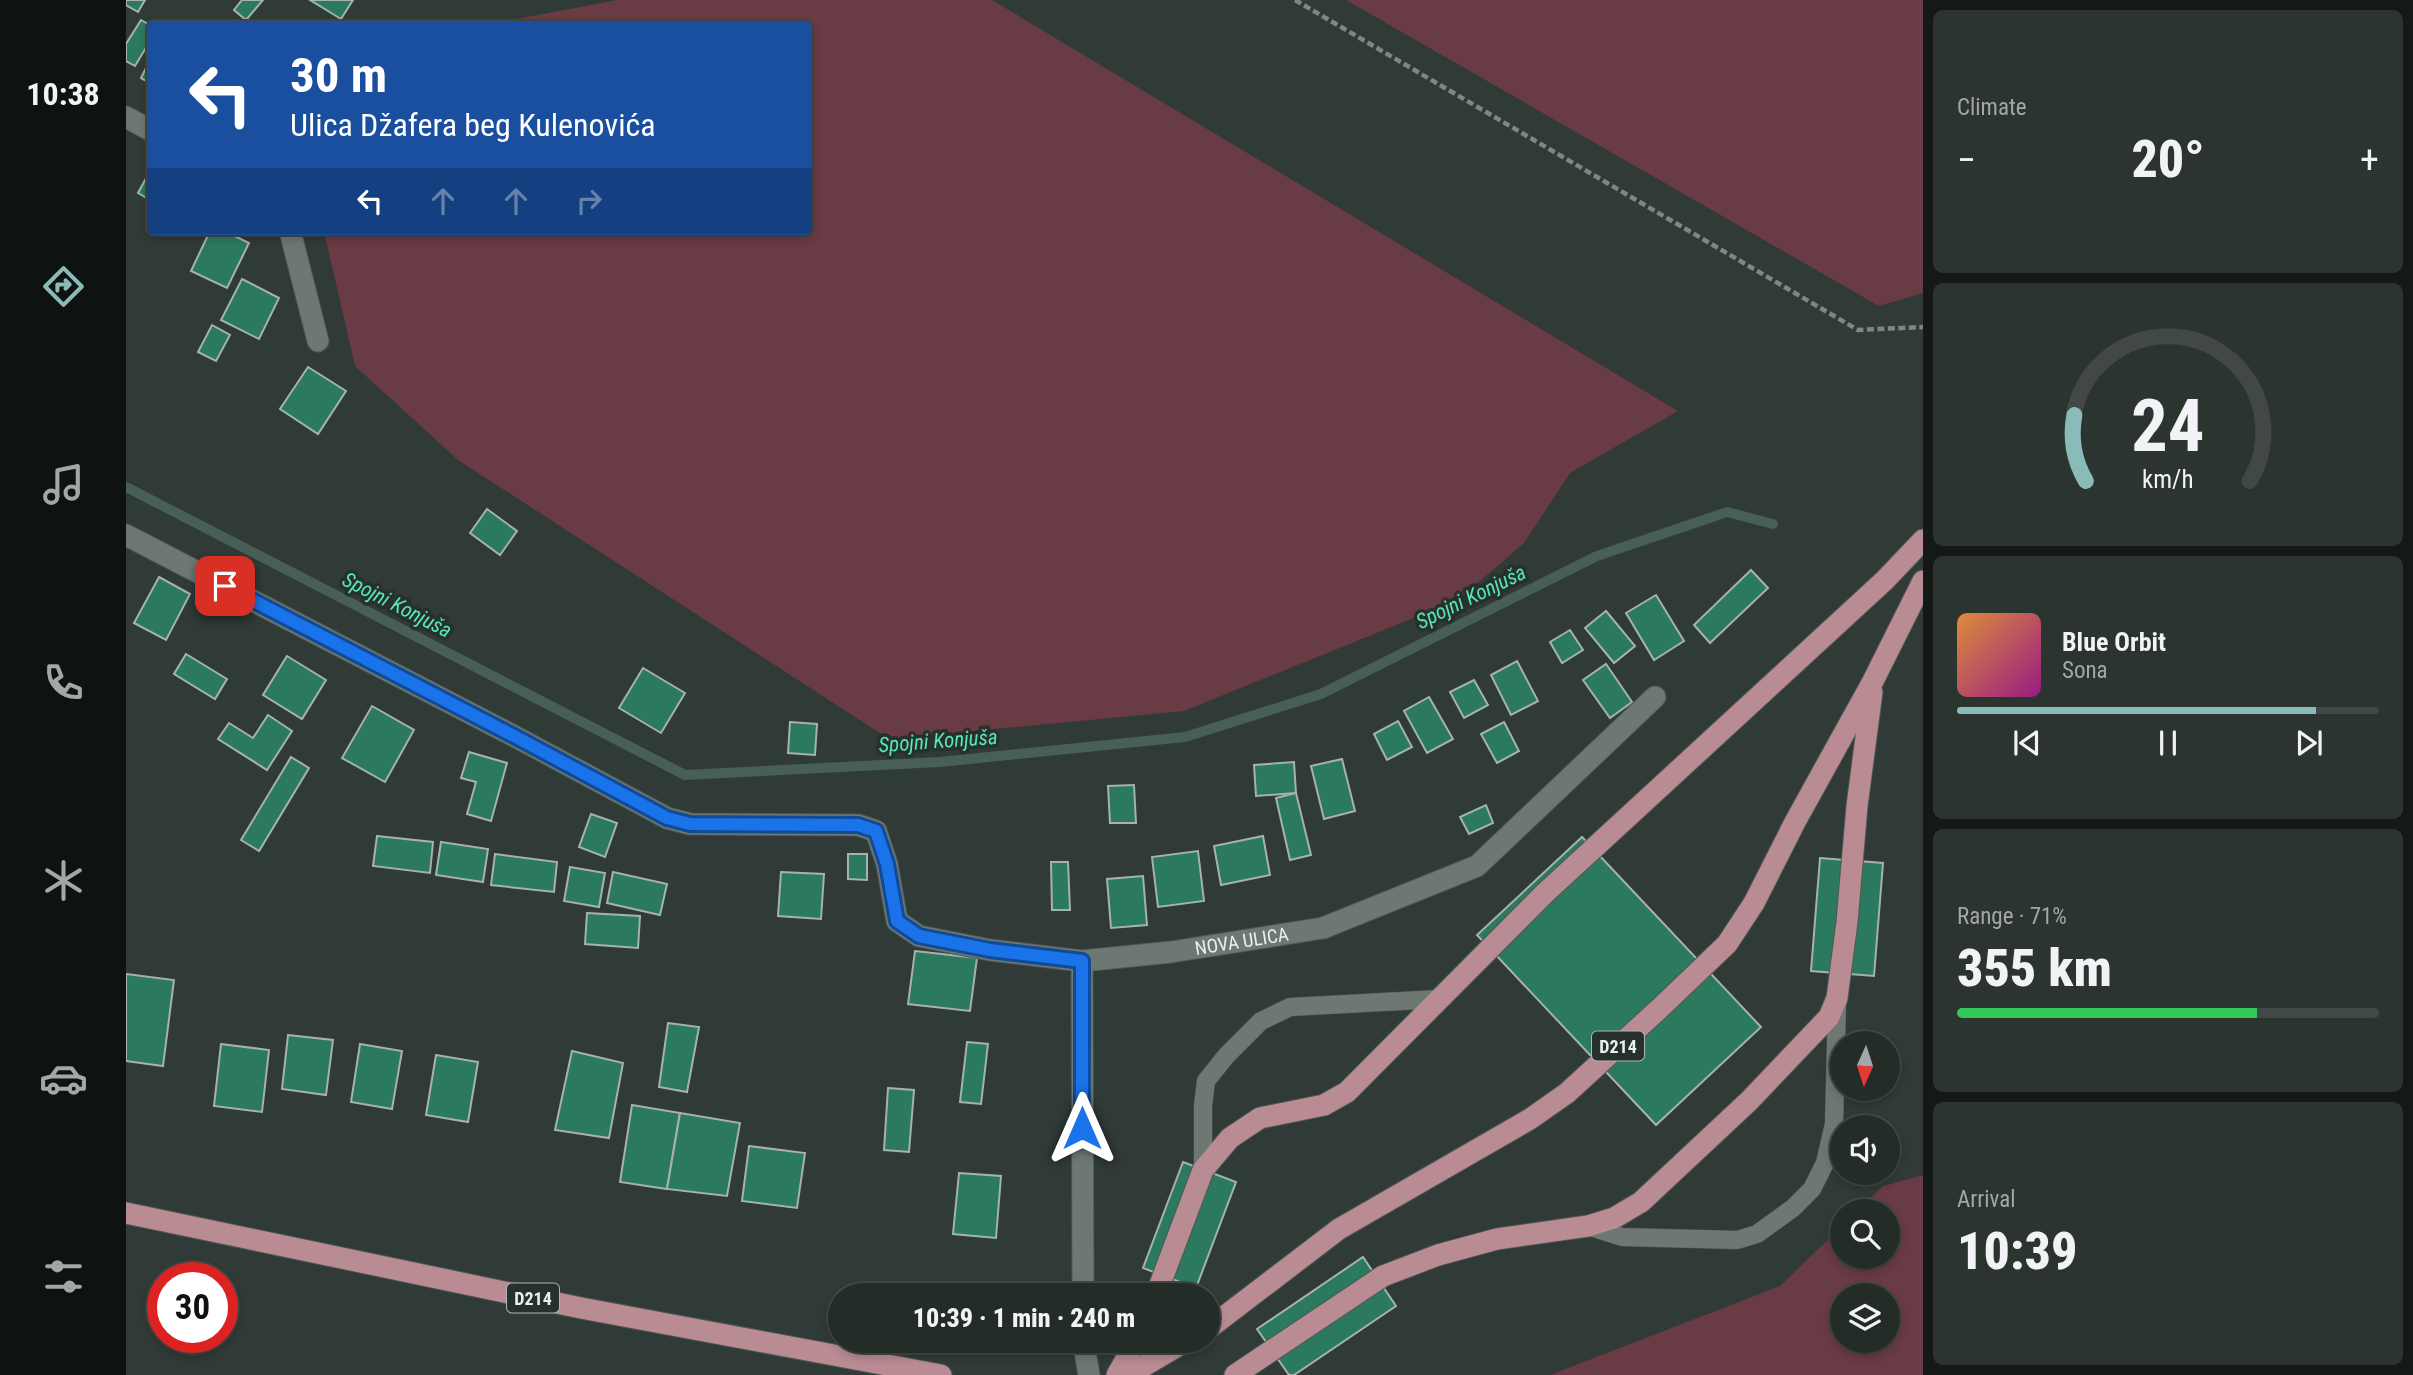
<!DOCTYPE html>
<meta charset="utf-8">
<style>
body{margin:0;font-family:"Roboto Condensed",sans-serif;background:#2c3430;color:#f1f3f6;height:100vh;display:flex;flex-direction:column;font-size:26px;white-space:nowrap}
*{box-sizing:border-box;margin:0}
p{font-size:23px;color:#a3a7a8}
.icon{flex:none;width:38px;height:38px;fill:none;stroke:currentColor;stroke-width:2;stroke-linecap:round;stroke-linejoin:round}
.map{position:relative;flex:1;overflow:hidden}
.details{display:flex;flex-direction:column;gap:10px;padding:10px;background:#141816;width:490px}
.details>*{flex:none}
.guide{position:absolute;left:21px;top:21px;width:665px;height:214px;border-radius:7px;box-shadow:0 4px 10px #0003,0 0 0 2px #414845;background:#1a4fa0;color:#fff;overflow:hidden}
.needle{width:46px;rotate:183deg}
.buttons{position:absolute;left:1704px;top:1031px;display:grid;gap:14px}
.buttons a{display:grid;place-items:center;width:70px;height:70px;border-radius:50%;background:#242c28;box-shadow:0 4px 10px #0003,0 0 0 2px #414845;font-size:35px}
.speed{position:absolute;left:21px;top:1262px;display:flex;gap:14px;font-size:35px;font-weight:700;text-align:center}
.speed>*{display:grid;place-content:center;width:91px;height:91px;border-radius:50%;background:#242c28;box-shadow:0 4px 10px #0003,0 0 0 2px #414845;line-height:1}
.speed .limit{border:10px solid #d22;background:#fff;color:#111}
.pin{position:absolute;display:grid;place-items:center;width:60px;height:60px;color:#fff;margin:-30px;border-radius:14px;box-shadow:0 4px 10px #0006}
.me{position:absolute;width:77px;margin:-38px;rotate:0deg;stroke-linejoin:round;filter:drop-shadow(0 0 5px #0008)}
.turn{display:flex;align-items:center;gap:24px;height:147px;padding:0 28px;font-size:32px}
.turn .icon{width:91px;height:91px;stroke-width:2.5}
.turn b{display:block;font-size:49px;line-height:60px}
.lanes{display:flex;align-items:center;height:66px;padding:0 28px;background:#0003;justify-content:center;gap:35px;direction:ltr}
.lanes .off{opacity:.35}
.big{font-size:52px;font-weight:800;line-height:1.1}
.details .widget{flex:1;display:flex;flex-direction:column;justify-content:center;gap:10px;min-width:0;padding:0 24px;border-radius:10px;background:#2c3430}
.details .dial{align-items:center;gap:0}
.dial svg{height:182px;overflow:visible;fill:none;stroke:#414845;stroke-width:7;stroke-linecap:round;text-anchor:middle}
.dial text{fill:#f1f3f6;stroke:none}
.song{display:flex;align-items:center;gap:21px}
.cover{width:84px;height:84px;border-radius:10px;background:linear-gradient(135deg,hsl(30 70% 55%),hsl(310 70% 35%))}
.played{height:7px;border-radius:4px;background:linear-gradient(90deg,#8bbbb9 85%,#414845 85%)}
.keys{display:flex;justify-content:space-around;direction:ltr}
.heat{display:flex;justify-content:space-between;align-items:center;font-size:38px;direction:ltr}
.charge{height:10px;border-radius:5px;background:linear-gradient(90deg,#34c759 71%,#414845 0)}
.trip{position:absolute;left:702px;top:1283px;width:392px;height:70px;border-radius:35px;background:#242c28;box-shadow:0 4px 10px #0003,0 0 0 2px #414845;font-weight:800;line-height:70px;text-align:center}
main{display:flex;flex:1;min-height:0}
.dock{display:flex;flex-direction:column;width:126px;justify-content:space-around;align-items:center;background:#0e1210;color:#a3a7a8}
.dock .icon{width:49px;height:49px}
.dock .active{color:#8bbbb9}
.dock b{font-size:32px;color:#f1f3f6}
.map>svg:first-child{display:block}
.green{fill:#693b44;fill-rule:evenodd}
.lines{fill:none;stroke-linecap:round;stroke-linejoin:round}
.stream{stroke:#475f57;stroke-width:10}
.building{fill:#2b795f;stroke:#a6b2ad;stroke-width:2}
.lane-casing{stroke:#4f5753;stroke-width:19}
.street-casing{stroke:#4f5753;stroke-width:23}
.primary-casing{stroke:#4f5753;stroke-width:23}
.path{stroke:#7f8784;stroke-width:4.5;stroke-dasharray:7 3.5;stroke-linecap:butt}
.lane{stroke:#6d7873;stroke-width:18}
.street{stroke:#6d7873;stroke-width:21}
.primary{stroke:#b98b92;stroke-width:21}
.route-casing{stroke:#114b97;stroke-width:18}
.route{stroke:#1a73e8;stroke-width:12}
.labels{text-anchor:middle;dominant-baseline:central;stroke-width:7;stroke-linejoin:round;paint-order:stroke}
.shield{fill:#26302c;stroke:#afb6b3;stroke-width:2}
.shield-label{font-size:18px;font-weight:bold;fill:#eaf0ed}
.street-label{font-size:19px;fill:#eaf0ed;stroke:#26302c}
.water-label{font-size:21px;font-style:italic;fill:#58e5b7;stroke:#26302c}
</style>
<main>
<nav class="dock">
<b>10:38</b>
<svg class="icon active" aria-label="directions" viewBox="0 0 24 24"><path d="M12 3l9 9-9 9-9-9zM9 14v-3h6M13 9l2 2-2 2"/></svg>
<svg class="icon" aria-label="music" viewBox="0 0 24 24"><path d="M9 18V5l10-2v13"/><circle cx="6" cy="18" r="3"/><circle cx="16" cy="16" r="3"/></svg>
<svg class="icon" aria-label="phone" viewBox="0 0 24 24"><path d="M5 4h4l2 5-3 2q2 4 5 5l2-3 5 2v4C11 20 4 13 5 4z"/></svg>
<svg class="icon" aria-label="climate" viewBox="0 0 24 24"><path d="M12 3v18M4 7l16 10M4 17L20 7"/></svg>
<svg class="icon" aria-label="car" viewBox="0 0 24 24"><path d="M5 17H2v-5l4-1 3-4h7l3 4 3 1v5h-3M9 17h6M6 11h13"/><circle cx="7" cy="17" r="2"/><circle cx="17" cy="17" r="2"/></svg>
<svg class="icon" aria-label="filters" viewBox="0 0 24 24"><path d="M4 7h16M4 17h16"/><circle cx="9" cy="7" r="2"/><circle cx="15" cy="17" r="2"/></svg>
</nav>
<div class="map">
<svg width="1797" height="1375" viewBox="0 0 1797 1375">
<rect width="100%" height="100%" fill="#303a36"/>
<g class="green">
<polygon points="491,0 866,0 1552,411 1444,473 1398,543 1332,600 1058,711 763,739 332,460 229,366 198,231 682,231 682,24 364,24"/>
<polygon points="1220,0 1797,0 1797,293 1753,306"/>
<path d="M1797 1175V1375H1424L1654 1286 1717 1225V1256H1762V1211H1731L1757 1186ZM1717 1295H1762V1340H1717Z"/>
</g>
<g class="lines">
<polyline class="stream" points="0,487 559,775 814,762 1059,737 1195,694 1471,556 1601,512 1647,524"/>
</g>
<g class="building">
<polygon points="0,0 19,0 12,12 0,5"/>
<polygon points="116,0 137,0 120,20 108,10"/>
<polygon points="184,0 227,0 215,19"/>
<polygon points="15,20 24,25 24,41 9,66 0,61 0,44"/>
<polygon points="24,60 24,83 15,78"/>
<polygon points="24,171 24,200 12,193"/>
<polygon points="84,231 98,231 123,243 101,288 65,271"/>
<polygon points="116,279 153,298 133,339 95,320"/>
<polygon points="86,325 104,335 90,361 72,352"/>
<polygon points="182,367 220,391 192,434 154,409"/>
<polygon points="361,509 391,531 374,555 344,533"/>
<polygon points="1625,570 1642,588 1584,643 1568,625"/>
<polygon points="33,577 64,594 40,640 8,623"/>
<polygon points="1530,595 1558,641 1528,660 1500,613"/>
<polygon points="1480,611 1509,646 1488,663 1459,628"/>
<polygon points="1444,630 1457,650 1436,663 1424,642"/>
<polygon points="60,654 101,679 89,699 48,674"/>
<polygon points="161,656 200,680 176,719 137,695"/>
<polygon points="1391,661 1412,701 1385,715 1365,675"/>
<polygon points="1480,664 1506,702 1484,718 1457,680"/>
<polygon points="517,668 559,693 535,733 493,708"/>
<polygon points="1348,680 1362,705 1338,718 1324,692"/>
<polygon points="1303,697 1327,739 1301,753 1278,711"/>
<polygon points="246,706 288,730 259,782 216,758"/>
<polygon points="142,715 166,731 141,770 92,739 103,723 127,738"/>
<polygon points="1272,721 1286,747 1261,760 1248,734"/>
<polygon points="664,722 691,724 689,755 662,753"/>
<polygon points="1378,722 1393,751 1371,763 1355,734"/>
<polygon points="343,752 381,763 365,821 341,814 350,782 335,778"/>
<polygon points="165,757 183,768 133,851 115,840"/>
<polygon points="1216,759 1229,811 1198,819 1185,766"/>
<polygon points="1168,762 1170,793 1130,796 1128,765"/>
<polygon points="1008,785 1010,823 984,823 982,786"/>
<polygon points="1170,793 1185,855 1164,860 1150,798"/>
<polygon points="1360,805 1367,823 1343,834 1334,817"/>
<polygon points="465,814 491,823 479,857 453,847"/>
<polygon points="251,836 307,842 304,873 247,866"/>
<polygon points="1137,836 1144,875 1095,885 1088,846"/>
<polygon points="1456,837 1635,1027 1530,1125 1351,935"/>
<polygon points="315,842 362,849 357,882 310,875"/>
<polygon points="1072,851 1078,901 1032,907 1026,857"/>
<polygon points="369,854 431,862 428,892 365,885"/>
<polygon points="722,854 741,854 741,880 722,879"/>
<polygon points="1694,858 1757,863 1748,976 1685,971"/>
<polygon points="925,862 942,862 944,910 926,910"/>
<polygon points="444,867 479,873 473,907 438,901"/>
<polygon points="487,872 541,884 534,915 481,903"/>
<polygon points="655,872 698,874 695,919 652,916"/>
<polygon points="1017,876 1021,925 985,928 981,879"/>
<polygon points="461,913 514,916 512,948 459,944"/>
<polygon points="789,951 851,958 844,1011 782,1004"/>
<polygon points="0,974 48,980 37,1066 0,1061"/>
<polygon points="542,1023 573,1027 561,1092 533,1087"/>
<polygon points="162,1035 207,1040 200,1095 156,1089"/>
<polygon points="841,1042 862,1044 855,1104 834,1102"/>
<polygon points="95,1044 143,1050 136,1112 88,1106"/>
<polygon points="234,1044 276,1051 266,1109 225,1102"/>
<polygon points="446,1051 497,1063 483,1138 429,1130"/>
<polygon points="310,1055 352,1062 342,1122 300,1115"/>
<polygon points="762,1088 788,1090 783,1152 758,1150"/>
<polygon points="506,1105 554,1113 541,1189 494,1182"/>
<polygon points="554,1113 614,1123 601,1196 541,1189"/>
<polygon points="623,1146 679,1153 671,1208 616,1201"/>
<polygon points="1057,1162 1110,1182 1070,1288 1017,1268"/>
<polygon points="833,1173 875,1176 870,1238 827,1234"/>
<polygon points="1237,1257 1270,1306 1168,1375 1163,1375 1131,1329"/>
</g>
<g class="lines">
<g class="lane-casing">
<g id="lane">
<polyline points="1077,1170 1077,1106 1080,1081 1100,1056 1135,1021 1164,1007 1313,999"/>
<polyline points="1462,1226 1496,1237 1611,1240 1631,1234 1667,1208 1686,1189 1699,1163 1708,1124 1711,1003"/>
</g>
</g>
<g class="street-casing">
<g id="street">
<polyline points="0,117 24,130"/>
<polyline points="164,231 192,341"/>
<polyline points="0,535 388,736 541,818 564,824 732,825 750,831 761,864 771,921 793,936 864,950 956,961"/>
<path id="s1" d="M957 1295 956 961 1045 952 1197 928 1351 866 1529 697"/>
<polyline points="957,1340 963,1375"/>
</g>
</g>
<g class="primary-casing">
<g id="primary">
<polyline points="0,1213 455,1308 815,1375"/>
<polyline points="1030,1295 1077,1170 1104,1138 1134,1118 1198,1105 1221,1092 1418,894 1759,580 1797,540"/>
<polyline points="1082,1329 1213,1229 1404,1119 1441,1093 1533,1009 1601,944 1628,903 1669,822 1747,681 1797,581"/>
<polyline points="991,1375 1011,1340"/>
<polyline points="993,1375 1016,1367 1062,1340"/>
<polyline points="1109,1375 1257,1276 1312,1255 1371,1239 1462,1226 1488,1218 1515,1202 1623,1101 1703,1017 1711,998 1721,922 1731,806 1746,692"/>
</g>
</g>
<polyline class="path" points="1169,0 1732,330 1797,327"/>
<use href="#lane" class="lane"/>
<use href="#street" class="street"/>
<use href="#primary" class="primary"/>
</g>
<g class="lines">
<g class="route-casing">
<polyline id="route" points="99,586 388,736 541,818 564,824 732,825 750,831 761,864 771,921 793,936 864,950 956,961 956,1128"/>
</g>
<use href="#route" class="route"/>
</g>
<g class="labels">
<g class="shield">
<rect x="1466" y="1031.5" width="52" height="29" rx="5"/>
<rect x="381" y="1283.5" width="52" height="29" rx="5"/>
</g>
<g class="shield-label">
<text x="1492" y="1046">D214</text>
<text x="407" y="1298">D214</text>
</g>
<g class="street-label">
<text stroke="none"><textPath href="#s1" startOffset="495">NOVA ULICA</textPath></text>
</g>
<g class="water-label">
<text transform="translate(1345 597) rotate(-26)">Spojni Konjuša</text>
<text transform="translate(271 605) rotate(27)">Spojni Konjuša</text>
<text transform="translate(812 741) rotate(-4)">Spojni Konjuša</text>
</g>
</g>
</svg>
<div class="buttons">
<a><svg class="needle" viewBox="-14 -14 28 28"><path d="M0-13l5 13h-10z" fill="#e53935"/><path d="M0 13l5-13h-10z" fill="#a3a7a8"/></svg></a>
<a><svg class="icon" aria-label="sound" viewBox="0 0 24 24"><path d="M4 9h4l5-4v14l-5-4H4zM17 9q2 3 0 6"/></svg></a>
<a><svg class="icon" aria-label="search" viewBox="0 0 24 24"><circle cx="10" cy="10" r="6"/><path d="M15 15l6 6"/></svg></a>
<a><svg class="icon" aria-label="layers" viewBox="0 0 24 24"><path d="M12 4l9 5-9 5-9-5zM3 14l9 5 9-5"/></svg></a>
</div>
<div class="speed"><div class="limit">30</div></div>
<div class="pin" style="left:99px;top:586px;background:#d93025"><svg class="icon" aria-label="arrive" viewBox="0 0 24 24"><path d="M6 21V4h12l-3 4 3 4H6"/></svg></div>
<svg class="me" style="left:956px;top:1128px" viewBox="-20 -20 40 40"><path d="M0-17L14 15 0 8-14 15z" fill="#1a73e8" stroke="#fff" stroke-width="4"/></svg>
<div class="trip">10:39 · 1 min · 240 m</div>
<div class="guide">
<div class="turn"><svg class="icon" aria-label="left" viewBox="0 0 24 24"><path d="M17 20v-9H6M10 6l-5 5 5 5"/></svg><div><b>30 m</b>Ulica Džafera beg Kulenovića</div></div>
<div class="lanes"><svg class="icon" aria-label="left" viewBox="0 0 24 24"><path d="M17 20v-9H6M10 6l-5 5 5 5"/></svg><svg class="icon off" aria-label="ahead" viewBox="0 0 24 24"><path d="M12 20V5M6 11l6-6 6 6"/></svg><svg class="icon off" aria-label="ahead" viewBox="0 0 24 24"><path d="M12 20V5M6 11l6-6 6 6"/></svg><svg class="icon off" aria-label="right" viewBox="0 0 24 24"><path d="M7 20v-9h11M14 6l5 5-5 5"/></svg></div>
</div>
</div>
<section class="details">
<div class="widget"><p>Climate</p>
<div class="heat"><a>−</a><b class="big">20°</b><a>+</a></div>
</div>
<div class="widget dial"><svg viewBox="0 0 100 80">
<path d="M14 69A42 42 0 1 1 86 69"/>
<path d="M14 69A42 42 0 0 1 9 40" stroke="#8bbbb9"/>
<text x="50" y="56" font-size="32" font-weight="700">24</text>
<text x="50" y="72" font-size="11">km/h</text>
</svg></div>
<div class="widget">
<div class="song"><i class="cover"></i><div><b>Blue Orbit</b><p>Sona</p></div></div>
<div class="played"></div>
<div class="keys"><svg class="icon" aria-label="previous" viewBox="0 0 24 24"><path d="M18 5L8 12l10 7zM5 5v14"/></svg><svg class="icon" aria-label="pause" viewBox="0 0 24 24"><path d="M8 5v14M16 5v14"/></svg><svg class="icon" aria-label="next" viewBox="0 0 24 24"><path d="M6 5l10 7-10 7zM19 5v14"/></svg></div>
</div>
<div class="widget"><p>Range · 71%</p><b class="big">355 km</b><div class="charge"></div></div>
<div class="widget"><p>Arrival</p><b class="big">10:39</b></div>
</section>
</main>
